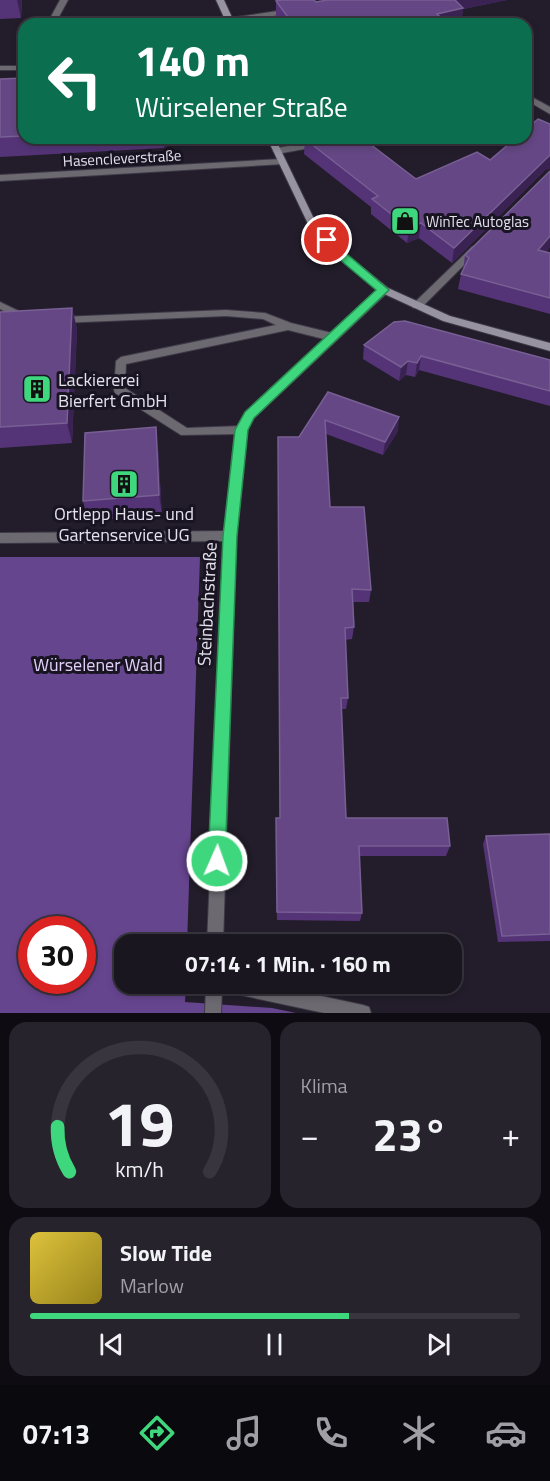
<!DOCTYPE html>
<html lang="de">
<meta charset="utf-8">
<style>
body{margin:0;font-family:"Titillium Web",sans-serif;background:#27232d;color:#f1f3f6;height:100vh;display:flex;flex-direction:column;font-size:22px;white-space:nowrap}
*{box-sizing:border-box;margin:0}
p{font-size:20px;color:#9f9fa5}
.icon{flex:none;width:33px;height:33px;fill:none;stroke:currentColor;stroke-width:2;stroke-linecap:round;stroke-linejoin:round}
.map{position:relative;height:1013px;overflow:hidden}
.sheet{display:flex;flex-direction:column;gap:9px;padding:9px;background:#0e0c12;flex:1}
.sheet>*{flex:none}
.banner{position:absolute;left:18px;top:18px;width:514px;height:126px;border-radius:18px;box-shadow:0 3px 9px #0003,0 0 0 2px #38353e;background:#0b6e4f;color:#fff;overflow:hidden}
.speed{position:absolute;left:18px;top:916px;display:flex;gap:12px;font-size:30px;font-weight:700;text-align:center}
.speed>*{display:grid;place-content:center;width:78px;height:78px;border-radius:50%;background:#1a1620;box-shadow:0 3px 9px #0003,0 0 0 2px #38353e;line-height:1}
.speed .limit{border:9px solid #d22;background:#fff;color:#111}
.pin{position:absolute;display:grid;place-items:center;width:51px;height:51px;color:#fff;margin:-26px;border:3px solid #fff;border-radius:50%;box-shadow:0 2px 6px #0007}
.me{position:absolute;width:66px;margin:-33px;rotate:2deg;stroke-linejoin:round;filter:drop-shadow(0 0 4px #0008)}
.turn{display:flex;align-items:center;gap:21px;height:126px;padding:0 18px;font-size:27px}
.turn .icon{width:78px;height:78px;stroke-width:2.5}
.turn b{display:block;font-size:42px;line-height:51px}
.big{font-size:45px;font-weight:700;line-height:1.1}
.sheet .tile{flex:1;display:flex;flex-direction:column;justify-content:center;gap:9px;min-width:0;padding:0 21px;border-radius:18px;background:#27232d}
.sheet .dial{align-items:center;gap:0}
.dial svg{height:156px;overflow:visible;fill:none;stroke:#38353e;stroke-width:7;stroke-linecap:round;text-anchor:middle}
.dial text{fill:#f1f3f6;stroke:none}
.song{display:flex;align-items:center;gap:18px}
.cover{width:72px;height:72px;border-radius:9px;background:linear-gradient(135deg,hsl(50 70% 55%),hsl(50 70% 35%))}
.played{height:6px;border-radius:3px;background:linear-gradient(90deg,#3fd77d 65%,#38353e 65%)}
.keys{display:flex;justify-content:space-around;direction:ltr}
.heat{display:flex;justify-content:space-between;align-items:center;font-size:33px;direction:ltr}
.sheet .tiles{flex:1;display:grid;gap:9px;grid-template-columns:1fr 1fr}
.tile:last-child{grid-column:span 2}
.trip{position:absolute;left:114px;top:934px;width:348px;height:60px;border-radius:18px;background:#1a1620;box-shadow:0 3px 9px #0003,0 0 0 2px #38353e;font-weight:700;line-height:60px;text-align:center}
.tab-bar{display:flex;height:96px;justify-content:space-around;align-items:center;background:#0a090d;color:#9f9fa5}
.tab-bar .icon{width:42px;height:42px}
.tab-bar .current{color:#3fd77d}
.tab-bar b{font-size:27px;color:#f1f3f6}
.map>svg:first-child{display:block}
.forest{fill:#66458f;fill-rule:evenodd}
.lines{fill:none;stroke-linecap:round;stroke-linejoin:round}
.service-casing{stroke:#3e3946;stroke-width:2}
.minor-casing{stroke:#3e3946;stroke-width:2}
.secondary-casing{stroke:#3e3946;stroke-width:2}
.service{fill:#6c6971;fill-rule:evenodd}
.minor{fill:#6c6971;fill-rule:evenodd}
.secondary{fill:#9893a0;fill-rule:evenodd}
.wall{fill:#543477}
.shaded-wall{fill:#3a2353}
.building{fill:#644784;stroke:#785f94;stroke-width:1.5}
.route{fill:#3fd77d;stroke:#298c51;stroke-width:1.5}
.labels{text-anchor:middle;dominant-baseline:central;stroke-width:6;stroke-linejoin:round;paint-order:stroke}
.far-street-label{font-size:15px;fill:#e6e2ed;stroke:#191421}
.far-poi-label{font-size:15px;fill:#e6e2ed;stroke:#191421;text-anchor:start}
.poi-label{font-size:18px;fill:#e6e2ed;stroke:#191421;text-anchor:start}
.street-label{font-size:18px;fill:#e6e2ed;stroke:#191421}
.park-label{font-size:18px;fill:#e0d0fa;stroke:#191421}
</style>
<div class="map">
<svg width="550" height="1013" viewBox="0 0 550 1013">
<rect width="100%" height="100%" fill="#231d2b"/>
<path class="forest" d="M0 557H200L187 945H124V984H186L185 1002 272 1008 296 1013H0ZM32 930H82V981H32Z"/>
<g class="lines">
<g class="service-casing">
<g id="service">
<polygon points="60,0 68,0 55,24 47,24"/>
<polygon points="291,9 294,9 294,13 230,22 226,20 230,18"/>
<rect x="0" y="66" width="24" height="4"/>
<polygon points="526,94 550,107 550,114 526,100"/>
<polygon points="334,138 352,138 348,141 277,154 273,151 277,148"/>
<polygon points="475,246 480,249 421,308 413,308 413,304 472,247"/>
<polygon points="0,302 29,316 30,318 25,321 21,320 0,309"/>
<polygon points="226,310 265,313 291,323 336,334 337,337 332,341 288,330 126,364 125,388 187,428 241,426 247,430 241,434 181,435 115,393 114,390 116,361 121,357 276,325 263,319 226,316 61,323 56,320 61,317"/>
<polygon points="230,531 234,533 236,536 234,539 230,541 0,543 0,533"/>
</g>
</g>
<g class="minor-casing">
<g id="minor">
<polygon points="281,159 285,162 284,164 0,181 0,175"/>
<polygon points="384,287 389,290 388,292 254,418 247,430 236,536 223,945 207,945 224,536 235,430 246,412 380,288"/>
<polygon points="206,984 265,984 363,1005 369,1007 371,1013 324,1013 222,991 221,1013 205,1013"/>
</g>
</g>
<g class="secondary-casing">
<g id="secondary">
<polygon points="216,0 224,0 235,24 227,24"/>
<polygon points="267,138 275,138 316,223 346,254 388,288 450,316 550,343 550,351 443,321 380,292 340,258 309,226"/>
</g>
</g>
<use href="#service" class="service"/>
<use href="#minor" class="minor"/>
<use href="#secondary" class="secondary"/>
</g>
<g class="wall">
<polygon points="0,0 22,0 21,18 0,19"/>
<polygon points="327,0 507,0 463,9 461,24 281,24 276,17 276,1 316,2"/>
<polygon points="24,78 24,138 182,138 164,148 0,157 0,79"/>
<polygon points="305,139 416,179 490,160 545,170 452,263 419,238 407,243 371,214 371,207 304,154"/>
<polygon points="550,171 550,247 546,252 550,253 550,314 458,289 461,274 463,271 465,255"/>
<polygon points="72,308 77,329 72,443 0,448 0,312"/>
<polygon points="364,345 550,360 550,406 419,370 415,377 406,375 399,381 363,359"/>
<polygon points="328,392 398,431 383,455 326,434 330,507 371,590 369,602 353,602 354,627 352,639 345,640 348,698 346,709 341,709 346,818 450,846 446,856 359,856 362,913 360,921 277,920 276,818 280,818 299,437"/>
<polygon points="158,448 162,515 88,521 83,501"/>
<polygon points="550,834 550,941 498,942 483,844 486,836"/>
</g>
<g class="shaded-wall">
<polygon points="17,0 22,0 21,18"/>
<polygon points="450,0 507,0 463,9 461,24 435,24 437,14"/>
<polygon points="163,138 182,138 164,148"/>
<polygon points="549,155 550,155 550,169 545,170 452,263 454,248"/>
<polygon points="421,223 419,238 407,243 409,228"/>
<polygon points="550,236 550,247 534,265 538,250"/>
<polygon points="72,308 77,329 72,443 67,423"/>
<polygon points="421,356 419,370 415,377 417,363"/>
<polygon points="408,361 406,375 399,381 401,367"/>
<polygon points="399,417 398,431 383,455 385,442"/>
<polygon points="156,427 158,448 162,515 159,495"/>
</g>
<g class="building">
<polygon points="281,0 314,0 316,2 327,0 455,0 463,8 437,14 447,24 293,24 276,1"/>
<polygon points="24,78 24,136 0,137 0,79"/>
<polygon points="538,119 550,124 550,155 454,248 421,223 409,228 372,199 378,196 305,139 311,138 362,138 416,179 477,152 490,160 516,138 526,138 526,129"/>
<polygon points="550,171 550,236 538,250 550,253 550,298 461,274 469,258 465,255"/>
<polygon points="72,308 67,423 0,427 0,312"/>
<polygon points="405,321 550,360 550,391 421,356 417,363 408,361 401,367 364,345 394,322"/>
<polygon points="328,392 399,417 385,442 325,420 330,507 364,507 371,590 352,589 354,627 345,628 348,698 341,698 346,818 447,818 450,846 359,846 362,913 277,912 276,818 280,818 278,437 299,437"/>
<polygon points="156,427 159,495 83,501 85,433"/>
<polygon points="550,834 550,934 502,936 486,836"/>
</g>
<polygon class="route" points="327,237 389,290 254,418 248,430 237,536 225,861 223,867 217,869 210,867 208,861 223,536 235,430 245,412 376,290 339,259 323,243 322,240"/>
<defs>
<g id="shop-square" transform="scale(1.5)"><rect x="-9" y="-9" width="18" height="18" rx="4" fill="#3fd77d" stroke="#191421"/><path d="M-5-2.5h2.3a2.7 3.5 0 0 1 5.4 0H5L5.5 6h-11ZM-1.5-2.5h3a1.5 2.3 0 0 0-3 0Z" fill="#111"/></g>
<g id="building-square" transform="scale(1.5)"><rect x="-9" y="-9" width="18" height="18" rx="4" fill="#3fd77d" stroke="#191421"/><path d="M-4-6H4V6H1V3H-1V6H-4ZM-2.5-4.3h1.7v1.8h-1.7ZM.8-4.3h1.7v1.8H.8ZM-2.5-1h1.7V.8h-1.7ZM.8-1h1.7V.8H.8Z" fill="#111"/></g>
</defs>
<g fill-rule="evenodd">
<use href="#shop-square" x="405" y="221"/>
<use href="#building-square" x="37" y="389"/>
<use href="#building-square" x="124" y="484"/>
</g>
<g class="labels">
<g class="far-street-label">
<text transform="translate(122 158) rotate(-3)">Hasencleverstraße</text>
</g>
<g class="far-poi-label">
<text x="426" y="221">WinTec Autoglas</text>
</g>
<g class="poi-label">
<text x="58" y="379">Lackiererei<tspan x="58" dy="21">Bierfert GmbH</tspan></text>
<text x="124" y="513" text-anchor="middle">Ortlepp Haus- und<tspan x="124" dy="21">Gartenservice UG</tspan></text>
</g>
<g class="street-label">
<text transform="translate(207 604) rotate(-87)">Steinbachstraße</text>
</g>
<g class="park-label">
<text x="98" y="664">Würselener Wald</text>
</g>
</g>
</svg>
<div class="speed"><div class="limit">30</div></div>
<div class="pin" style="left:327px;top:240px;background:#d93025"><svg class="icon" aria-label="arrive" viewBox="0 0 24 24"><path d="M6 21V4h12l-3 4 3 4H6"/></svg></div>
<svg class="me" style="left:217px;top:861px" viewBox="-20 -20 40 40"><circle r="17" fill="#3fd77d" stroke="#fff" stroke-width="3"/><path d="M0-11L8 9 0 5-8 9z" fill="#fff"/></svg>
<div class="trip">07:14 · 1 Min. · 160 m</div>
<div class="banner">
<div class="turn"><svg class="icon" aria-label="left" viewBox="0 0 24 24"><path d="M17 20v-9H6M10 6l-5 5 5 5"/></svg><div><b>140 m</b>Würselener Straße</div></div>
</div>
</div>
<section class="sheet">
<div class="tiles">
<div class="tile dial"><svg viewBox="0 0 100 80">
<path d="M14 69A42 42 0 1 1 86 69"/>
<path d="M14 69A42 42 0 0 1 8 46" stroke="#3fd77d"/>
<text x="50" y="56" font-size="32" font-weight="700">19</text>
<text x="50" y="72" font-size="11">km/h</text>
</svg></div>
<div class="tile"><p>Klima</p>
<div class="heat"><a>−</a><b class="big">23°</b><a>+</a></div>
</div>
<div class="tile">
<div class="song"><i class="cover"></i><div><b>Slow Tide</b><p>Marlow</p></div></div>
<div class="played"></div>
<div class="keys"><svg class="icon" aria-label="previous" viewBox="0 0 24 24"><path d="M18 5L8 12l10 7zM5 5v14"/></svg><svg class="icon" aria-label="pause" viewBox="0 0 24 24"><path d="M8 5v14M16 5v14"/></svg><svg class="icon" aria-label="next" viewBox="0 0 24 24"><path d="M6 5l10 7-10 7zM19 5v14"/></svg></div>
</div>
</div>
</section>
<nav class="tab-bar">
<b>07:13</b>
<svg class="icon current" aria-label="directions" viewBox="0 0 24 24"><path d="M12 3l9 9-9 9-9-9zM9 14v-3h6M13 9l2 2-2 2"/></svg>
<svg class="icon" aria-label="music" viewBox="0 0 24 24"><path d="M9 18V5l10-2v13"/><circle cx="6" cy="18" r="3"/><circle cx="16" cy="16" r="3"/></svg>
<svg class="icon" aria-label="phone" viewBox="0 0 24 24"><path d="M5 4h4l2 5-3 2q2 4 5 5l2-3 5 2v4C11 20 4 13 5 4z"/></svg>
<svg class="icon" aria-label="climate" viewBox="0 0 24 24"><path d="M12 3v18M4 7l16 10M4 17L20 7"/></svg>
<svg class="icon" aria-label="car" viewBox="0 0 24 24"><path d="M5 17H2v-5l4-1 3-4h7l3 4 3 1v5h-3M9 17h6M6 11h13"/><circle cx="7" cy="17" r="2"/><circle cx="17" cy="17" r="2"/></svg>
</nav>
